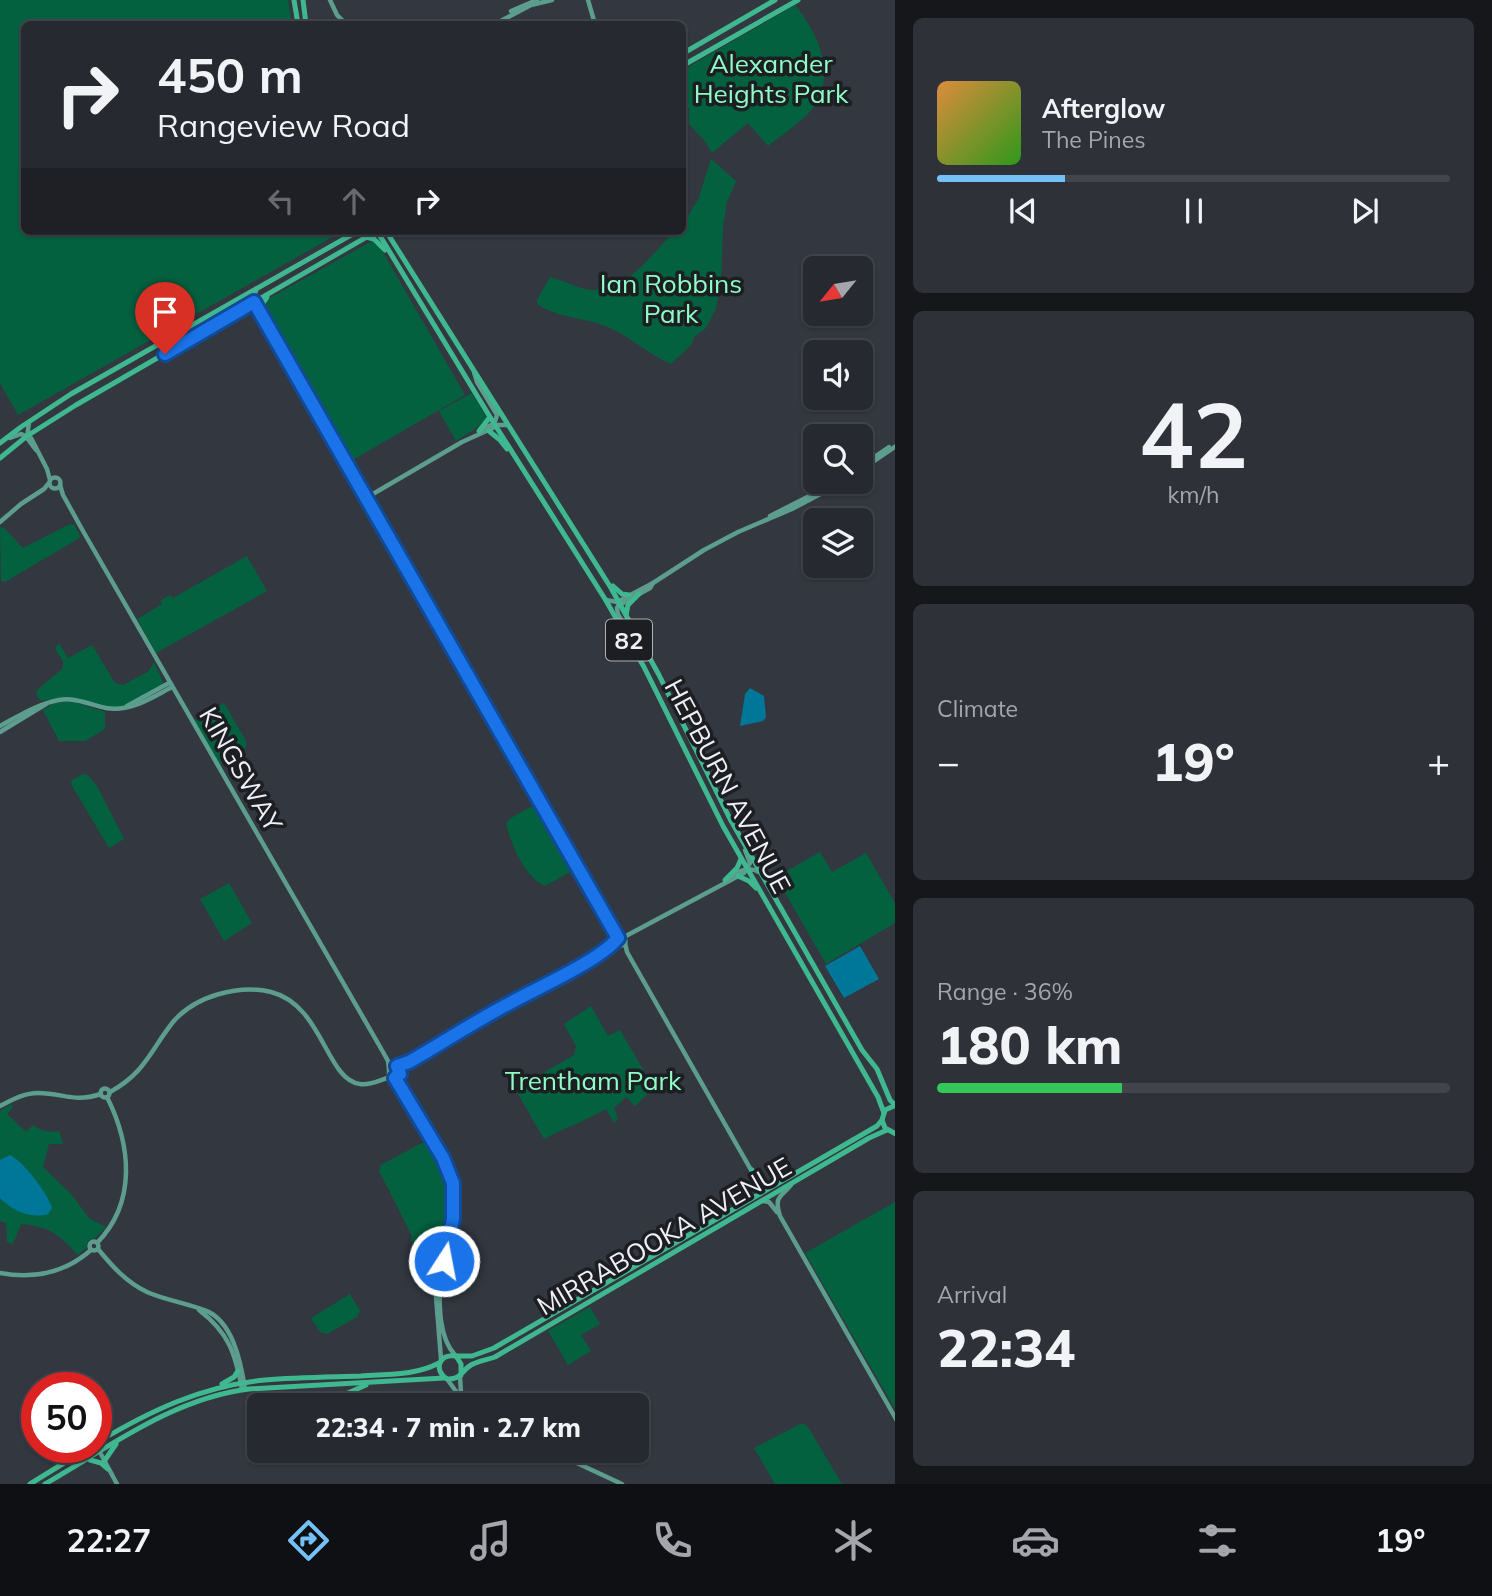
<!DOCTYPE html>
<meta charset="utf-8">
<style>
body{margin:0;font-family:Mulish,sans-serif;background:#2e3138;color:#f1f3f6;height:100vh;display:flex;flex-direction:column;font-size:26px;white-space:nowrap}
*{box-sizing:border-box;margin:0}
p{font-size:23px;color:#a4a6ab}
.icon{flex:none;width:38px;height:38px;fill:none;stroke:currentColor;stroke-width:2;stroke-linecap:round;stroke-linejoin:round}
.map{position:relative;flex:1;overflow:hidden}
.details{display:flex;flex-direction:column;gap:18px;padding:18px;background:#15171a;width:597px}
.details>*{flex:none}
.banner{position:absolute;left:21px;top:21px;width:665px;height:214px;border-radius:10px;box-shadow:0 2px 5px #0004,0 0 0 2px #42454c;background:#262930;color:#f1f3f6;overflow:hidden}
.needle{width:46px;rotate:240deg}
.buttons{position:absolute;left:803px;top:256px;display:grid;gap:14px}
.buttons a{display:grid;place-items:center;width:70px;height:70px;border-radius:10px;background:#262930;box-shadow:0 2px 5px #0004,0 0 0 2px #42454c;font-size:35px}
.speed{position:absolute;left:21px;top:1372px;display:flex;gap:14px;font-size:35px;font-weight:700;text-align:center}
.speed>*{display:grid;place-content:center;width:91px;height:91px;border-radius:50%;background:#262930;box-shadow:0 2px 5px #0004,0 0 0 2px #42454c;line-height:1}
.speed .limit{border:10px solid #d22;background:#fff;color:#111}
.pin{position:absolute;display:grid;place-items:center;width:60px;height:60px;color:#fff;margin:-72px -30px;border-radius:50% 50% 50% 0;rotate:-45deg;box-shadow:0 0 7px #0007}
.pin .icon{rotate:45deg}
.me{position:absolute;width:77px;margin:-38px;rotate:11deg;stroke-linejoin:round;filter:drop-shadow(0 0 5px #0008)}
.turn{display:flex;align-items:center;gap:24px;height:147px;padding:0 21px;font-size:32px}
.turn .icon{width:91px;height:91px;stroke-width:2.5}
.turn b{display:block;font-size:49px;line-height:60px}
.lanes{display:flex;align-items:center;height:66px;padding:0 21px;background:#0003;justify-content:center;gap:35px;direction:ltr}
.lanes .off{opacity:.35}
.big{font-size:52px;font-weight:800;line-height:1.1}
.details .widget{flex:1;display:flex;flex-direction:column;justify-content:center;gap:10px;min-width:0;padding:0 24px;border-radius:10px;background:#2e3138}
.details .dial{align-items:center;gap:0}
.dial b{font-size:91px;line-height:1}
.song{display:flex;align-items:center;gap:21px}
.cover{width:84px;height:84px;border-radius:10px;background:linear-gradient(135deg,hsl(30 70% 55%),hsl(110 70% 35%))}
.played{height:7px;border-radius:4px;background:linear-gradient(90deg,#73c1f6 25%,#42454c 25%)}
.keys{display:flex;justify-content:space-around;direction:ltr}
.heat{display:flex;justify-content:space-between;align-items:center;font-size:38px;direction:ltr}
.charge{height:10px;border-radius:5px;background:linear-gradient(90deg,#34c759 36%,#42454c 0)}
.trip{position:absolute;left:247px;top:1393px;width:402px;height:70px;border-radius:10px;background:#262930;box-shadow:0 2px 5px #0004,0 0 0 2px #42454c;font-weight:800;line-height:70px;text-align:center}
.dock{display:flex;height:112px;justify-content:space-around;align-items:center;background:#0f1013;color:#a4a6ab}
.dock .icon{width:49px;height:49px}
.dock .selected{color:#73c1f6}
.dock b{font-size:32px;color:#f1f3f6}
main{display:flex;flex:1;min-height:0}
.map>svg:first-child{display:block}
.green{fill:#04613f}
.water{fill:#007699}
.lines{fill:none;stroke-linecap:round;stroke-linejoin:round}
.secondary{stroke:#5d9d8e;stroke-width:4.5}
.primary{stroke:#3fb890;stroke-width:5}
.route-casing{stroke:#114b97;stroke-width:18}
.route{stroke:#1a73e8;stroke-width:12}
.labels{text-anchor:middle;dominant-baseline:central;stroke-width:7;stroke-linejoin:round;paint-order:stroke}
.shield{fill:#1c1e22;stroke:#aeb1b6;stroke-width:2}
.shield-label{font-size:24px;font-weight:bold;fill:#edf0f6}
.park-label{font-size:26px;fill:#8ffcc7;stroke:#1c1e22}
.street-label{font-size:26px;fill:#edf0f6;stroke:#1c1e22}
</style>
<main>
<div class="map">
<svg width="896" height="1484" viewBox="0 0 896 1484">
<rect width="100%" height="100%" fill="#323740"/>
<g class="green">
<polygon points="0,0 288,0 292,24 24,24 24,231 343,231 18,415 0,383"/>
<path d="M795 5C820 35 840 82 807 115 795 126 781 136 768 146L748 123 712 153 705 141 689 124V109L683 97V70Z"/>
<path d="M711 159 736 181 727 202 723 228 721 283 716 308 706 328 694 337 691 345 671 364C647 354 629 335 605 326 582 317 557 318 537 304V300L550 277C564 280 578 289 592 290 628 291 652 253 675 231H682L683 224 698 200Z"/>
<polygon points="372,241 380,247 465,395 349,462 263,311 268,299"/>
<polygon points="472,393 487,418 475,429 456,441 439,411"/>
<polygon points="70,524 74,525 81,537 5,582 1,581 0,527 4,528 23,548"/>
<polygon points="247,556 267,591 156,653 137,619 162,604 160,601 170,595 173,598"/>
<polygon points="59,643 68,658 92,645 115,683 123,685 149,671 154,662 163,682 161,686 123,708 108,709 71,697 41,701 36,694 37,690 63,668 63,661 55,649"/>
<polygon points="71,701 105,712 105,729 85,741 59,741 43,710 54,703"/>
<path d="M224 703 246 741C248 754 231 765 219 764L194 721Z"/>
<polygon points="83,774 88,775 97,786 124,839 109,848 71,784 72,780"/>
<path d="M534 805H540L575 865 574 870 545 886C525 878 511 844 506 824L509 819Z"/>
<polygon points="820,852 832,872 866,853 895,903 895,923 826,964 776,877"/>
<polygon points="229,883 252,923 224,941 200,899"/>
<path d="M591 1006 608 1036 620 1030 644 1071 640 1075 653 1089 635 1106 626 1097 614 1108 618 1119 614 1123 606 1109C585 1121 565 1128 544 1139L515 1089 574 1055 576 1046 564 1024Z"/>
<path d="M11 1104 13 1107 7 1114 26 1132 33 1125C41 1131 49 1133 59 1131L63 1144H49L43 1167 72 1195 89 1218 106 1227 96 1237 88 1241 86 1248 78 1255C58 1234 51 1227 21 1224L13 1244 7 1242 6 1223 0 1221V1111Z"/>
<path d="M429 1139C449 1174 452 1194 447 1235 446 1249 445 1260 438 1272L431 1274 411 1241 412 1236 379 1171 381 1165Z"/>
<polygon points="895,1202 895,1409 805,1253"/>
<polygon points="350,1294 360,1311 357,1317 327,1334 320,1332 311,1318"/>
<polygon points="590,1307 600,1324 581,1335 591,1351 568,1365 548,1331"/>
<polygon points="802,1423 808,1427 842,1484 775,1484 754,1448"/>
</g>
<g class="water">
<polygon points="750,688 764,696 766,717 763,721 740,726 745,694"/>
<polygon points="860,946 879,979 844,998 825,966"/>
<path d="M10 1155C23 1161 48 1194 52 1208L48 1214C32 1219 12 1211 0 1198V1160Z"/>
</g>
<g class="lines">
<g class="secondary">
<polyline points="330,0 337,15 346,24"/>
<polyline points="588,0 595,24"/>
<polyline points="511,11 537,0"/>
<polyline points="495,24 531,5 552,0"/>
<polyline points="257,288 253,299 258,313"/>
<polyline points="236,301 247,300 257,305 618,938"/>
<polyline points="29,422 27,438 36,450"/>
<polyline points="481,430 491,425 506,425"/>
<polyline points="10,438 21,434 31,438 47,469 50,480"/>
<polyline points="870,460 889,447"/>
<polyline points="861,470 896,446"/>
<circle cx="55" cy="483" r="5.5"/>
<polyline points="60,485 63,495 83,531 383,1052 388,1061 389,1069"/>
<polyline points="366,498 462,442 493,428 497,415 477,382 474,372"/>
<polyline points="770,516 839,481"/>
<polyline points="0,522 21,504 44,489 49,483"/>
<polyline points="606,600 623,603 650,588 653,583"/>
<polyline points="638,656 639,653 618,614 617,608 621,600 653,583 704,550 738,532 792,509 845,481"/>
<polyline points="127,706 169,683"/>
<path d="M0 726C19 716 37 704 59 700 75 697 91 705 106 708 131 712 151 698 172 687"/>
<polyline points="0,732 46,704"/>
<path d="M731 876C740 871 748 866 759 872"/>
<circle cx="621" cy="941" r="4.5"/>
<polyline points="624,937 744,873 750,863 745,850"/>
<polyline points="625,943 627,952 763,1191"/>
<polyline points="495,1011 518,999"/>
<polyline points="401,1069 618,944"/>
<path d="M395 1078 399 1076 401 1071 395 1065 389 1069V1075C407 1087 454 1171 455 1195 455 1222 446 1249 441 1275"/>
<circle cx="105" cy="1093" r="4.5"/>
<path d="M110 1092C145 1073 150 1051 173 1022 195 996 239 984 271 992 323 1005 326 1080 360 1084 371 1086 381 1079 391 1077"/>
<path d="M0 1106C12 1100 24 1093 38 1093 64 1093 73 1103 101 1094"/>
<path d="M791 1185C780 1198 774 1196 780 1216L896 1419"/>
<polyline points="763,1201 769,1202 777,1212"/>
<circle cx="94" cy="1246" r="4.5"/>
<path d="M97 1243C137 1202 131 1145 107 1097"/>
<path d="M98 1249C112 1266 126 1282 147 1292 165 1300 186 1303 204 1310 233 1320 241 1363 245 1389"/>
<path d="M0 1273C33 1279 65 1273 91 1250"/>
<circle cx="438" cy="1279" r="5"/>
<polyline points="435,1284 441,1359"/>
<path d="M440 1284C439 1306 439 1338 455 1355"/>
<path d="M199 1310C229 1333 235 1353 242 1389"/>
<polyline points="460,1377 461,1393 470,1405"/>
<polyline points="447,1379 466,1405"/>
<polyline points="96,1445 117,1484"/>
<polyline points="540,1451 543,1456 549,1454"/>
<polyline points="551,1451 622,1484"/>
<polyline points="548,1455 559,1459"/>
</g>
<g class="primary">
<polyline points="294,0 298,24"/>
<polyline points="303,0 306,24"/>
<polyline points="682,54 775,0"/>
<polyline points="682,66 798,0"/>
<polyline points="377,231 490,417 605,599 644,667 723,826 878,1097 884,1113"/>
<polyline points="386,231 611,588 659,675 730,819 862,1050 877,1069 890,1100 895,1105"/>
<polyline points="366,237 374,239 385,250"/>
<polyline points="259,309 267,297"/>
<polyline points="479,431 490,417"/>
<polyline points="489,431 500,440 507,449"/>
<polyline points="0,443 21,427 71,394 358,231"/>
<polyline points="0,458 27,436 76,405 377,231"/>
<polyline points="613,586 622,594 629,595"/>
<polyline points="626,615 628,605 639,594"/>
<polyline points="738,876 749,881 756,888"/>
<polyline points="725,880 737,868 741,859"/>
<polyline points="896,1105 885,1110 882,1120 885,1128 896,1134"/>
<polyline points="752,1170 764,1182 773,1185"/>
<polyline points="456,1356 472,1356 494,1348 877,1126 882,1120"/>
<path d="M461 1375V1364L456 1356C439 1353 433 1370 447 1379 461 1380 461 1371 471 1365 478 1361 487 1360 495 1357L869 1138 887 1130"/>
<polyline points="222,1384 234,1377 238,1371"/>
<polyline points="348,1393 366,1385"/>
<path d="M96 1443C150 1411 201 1386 265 1380 296 1377 329 1377 361 1376 388 1374 414 1376 439 1363"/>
<polyline points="90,1460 101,1463 108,1469"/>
<polyline points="105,1460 116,1444"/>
<polyline points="30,1484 90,1447"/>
<path d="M45 1484C109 1447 174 1398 249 1389L444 1378"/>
</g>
</g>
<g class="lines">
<g class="route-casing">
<path id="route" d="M165 354 254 302 618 938C599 961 539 987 512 1002 477 1020 444 1042 409 1062L397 1066 400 1074 395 1078 443 1158 453 1183V1219L444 1261"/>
</g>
<use href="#route" class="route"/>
</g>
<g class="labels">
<rect class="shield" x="606" y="619.5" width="46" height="41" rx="5"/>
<g class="shield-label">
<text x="629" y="640">82</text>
</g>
<g class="park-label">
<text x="771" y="63">Alexander<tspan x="771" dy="30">Heights Park</tspan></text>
<text x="671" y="283">Ian Robbins<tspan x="671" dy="30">Park</tspan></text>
<text x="593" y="1080">Trentham Park</text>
</g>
<g class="street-label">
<text transform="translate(241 769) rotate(60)">KINGSWAY</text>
<text transform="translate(728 786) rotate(62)">HEPBURN AVENUE</text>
<text transform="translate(664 1236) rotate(-30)">MIRRABOOKA AVENUE</text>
</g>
</g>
</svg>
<div class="buttons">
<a><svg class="needle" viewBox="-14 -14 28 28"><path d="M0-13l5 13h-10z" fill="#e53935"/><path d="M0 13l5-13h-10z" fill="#a4a6ab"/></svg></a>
<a><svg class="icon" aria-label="sound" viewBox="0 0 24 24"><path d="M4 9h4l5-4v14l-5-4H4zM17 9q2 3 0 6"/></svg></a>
<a><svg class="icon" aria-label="search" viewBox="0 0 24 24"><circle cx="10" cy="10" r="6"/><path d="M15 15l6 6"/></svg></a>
<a><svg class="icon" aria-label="layers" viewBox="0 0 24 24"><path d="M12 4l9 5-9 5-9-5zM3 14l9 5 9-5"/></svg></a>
</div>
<div class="speed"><div class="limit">50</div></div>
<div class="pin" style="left:165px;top:354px;background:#d93025"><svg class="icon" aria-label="arrive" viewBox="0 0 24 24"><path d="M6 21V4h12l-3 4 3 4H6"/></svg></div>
<svg class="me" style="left:444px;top:1261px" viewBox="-20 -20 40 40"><circle r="17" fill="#1a73e8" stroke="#fff" stroke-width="3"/><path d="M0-11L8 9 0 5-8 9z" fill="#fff"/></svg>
<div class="trip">22:34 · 7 min · 2.7 km</div>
<div class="banner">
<div class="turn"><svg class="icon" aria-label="right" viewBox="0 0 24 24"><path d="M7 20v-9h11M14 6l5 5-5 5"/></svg><div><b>450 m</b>Rangeview Road</div></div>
<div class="lanes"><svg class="icon off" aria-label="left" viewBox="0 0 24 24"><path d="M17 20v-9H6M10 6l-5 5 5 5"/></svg><svg class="icon off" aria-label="ahead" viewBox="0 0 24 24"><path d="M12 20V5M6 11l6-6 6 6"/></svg><svg class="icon" aria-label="right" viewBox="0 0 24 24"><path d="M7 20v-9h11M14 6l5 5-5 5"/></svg></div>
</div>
</div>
<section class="details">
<div class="widget">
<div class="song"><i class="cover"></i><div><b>Afterglow</b><p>The Pines</p></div></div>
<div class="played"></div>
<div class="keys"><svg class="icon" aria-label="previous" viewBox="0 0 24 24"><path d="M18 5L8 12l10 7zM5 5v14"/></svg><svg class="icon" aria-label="pause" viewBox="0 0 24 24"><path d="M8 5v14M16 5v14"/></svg><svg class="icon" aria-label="next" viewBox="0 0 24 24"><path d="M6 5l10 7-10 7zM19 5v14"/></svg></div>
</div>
<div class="widget dial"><b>42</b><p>km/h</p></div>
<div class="widget"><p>Climate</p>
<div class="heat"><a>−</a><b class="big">19°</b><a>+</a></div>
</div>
<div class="widget"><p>Range · 36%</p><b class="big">180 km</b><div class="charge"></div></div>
<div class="widget"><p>Arrival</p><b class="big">22:34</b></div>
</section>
</main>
<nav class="dock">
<b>22:27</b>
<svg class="icon selected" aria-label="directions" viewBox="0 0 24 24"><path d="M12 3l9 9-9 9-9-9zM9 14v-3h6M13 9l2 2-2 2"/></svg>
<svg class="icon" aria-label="music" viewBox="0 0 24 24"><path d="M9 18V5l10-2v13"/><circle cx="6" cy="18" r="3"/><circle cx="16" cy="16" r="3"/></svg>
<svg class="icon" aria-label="phone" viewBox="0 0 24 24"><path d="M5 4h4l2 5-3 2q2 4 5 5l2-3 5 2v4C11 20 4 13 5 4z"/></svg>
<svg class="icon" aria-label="climate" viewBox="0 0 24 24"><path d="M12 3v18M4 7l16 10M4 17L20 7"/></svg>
<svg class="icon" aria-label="car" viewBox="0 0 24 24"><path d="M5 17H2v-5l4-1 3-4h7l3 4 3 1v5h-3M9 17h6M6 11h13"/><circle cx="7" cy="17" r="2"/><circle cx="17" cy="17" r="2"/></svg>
<svg class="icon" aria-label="filters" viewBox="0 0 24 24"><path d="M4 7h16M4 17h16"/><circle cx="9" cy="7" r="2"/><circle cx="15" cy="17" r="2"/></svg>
<b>19°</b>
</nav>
